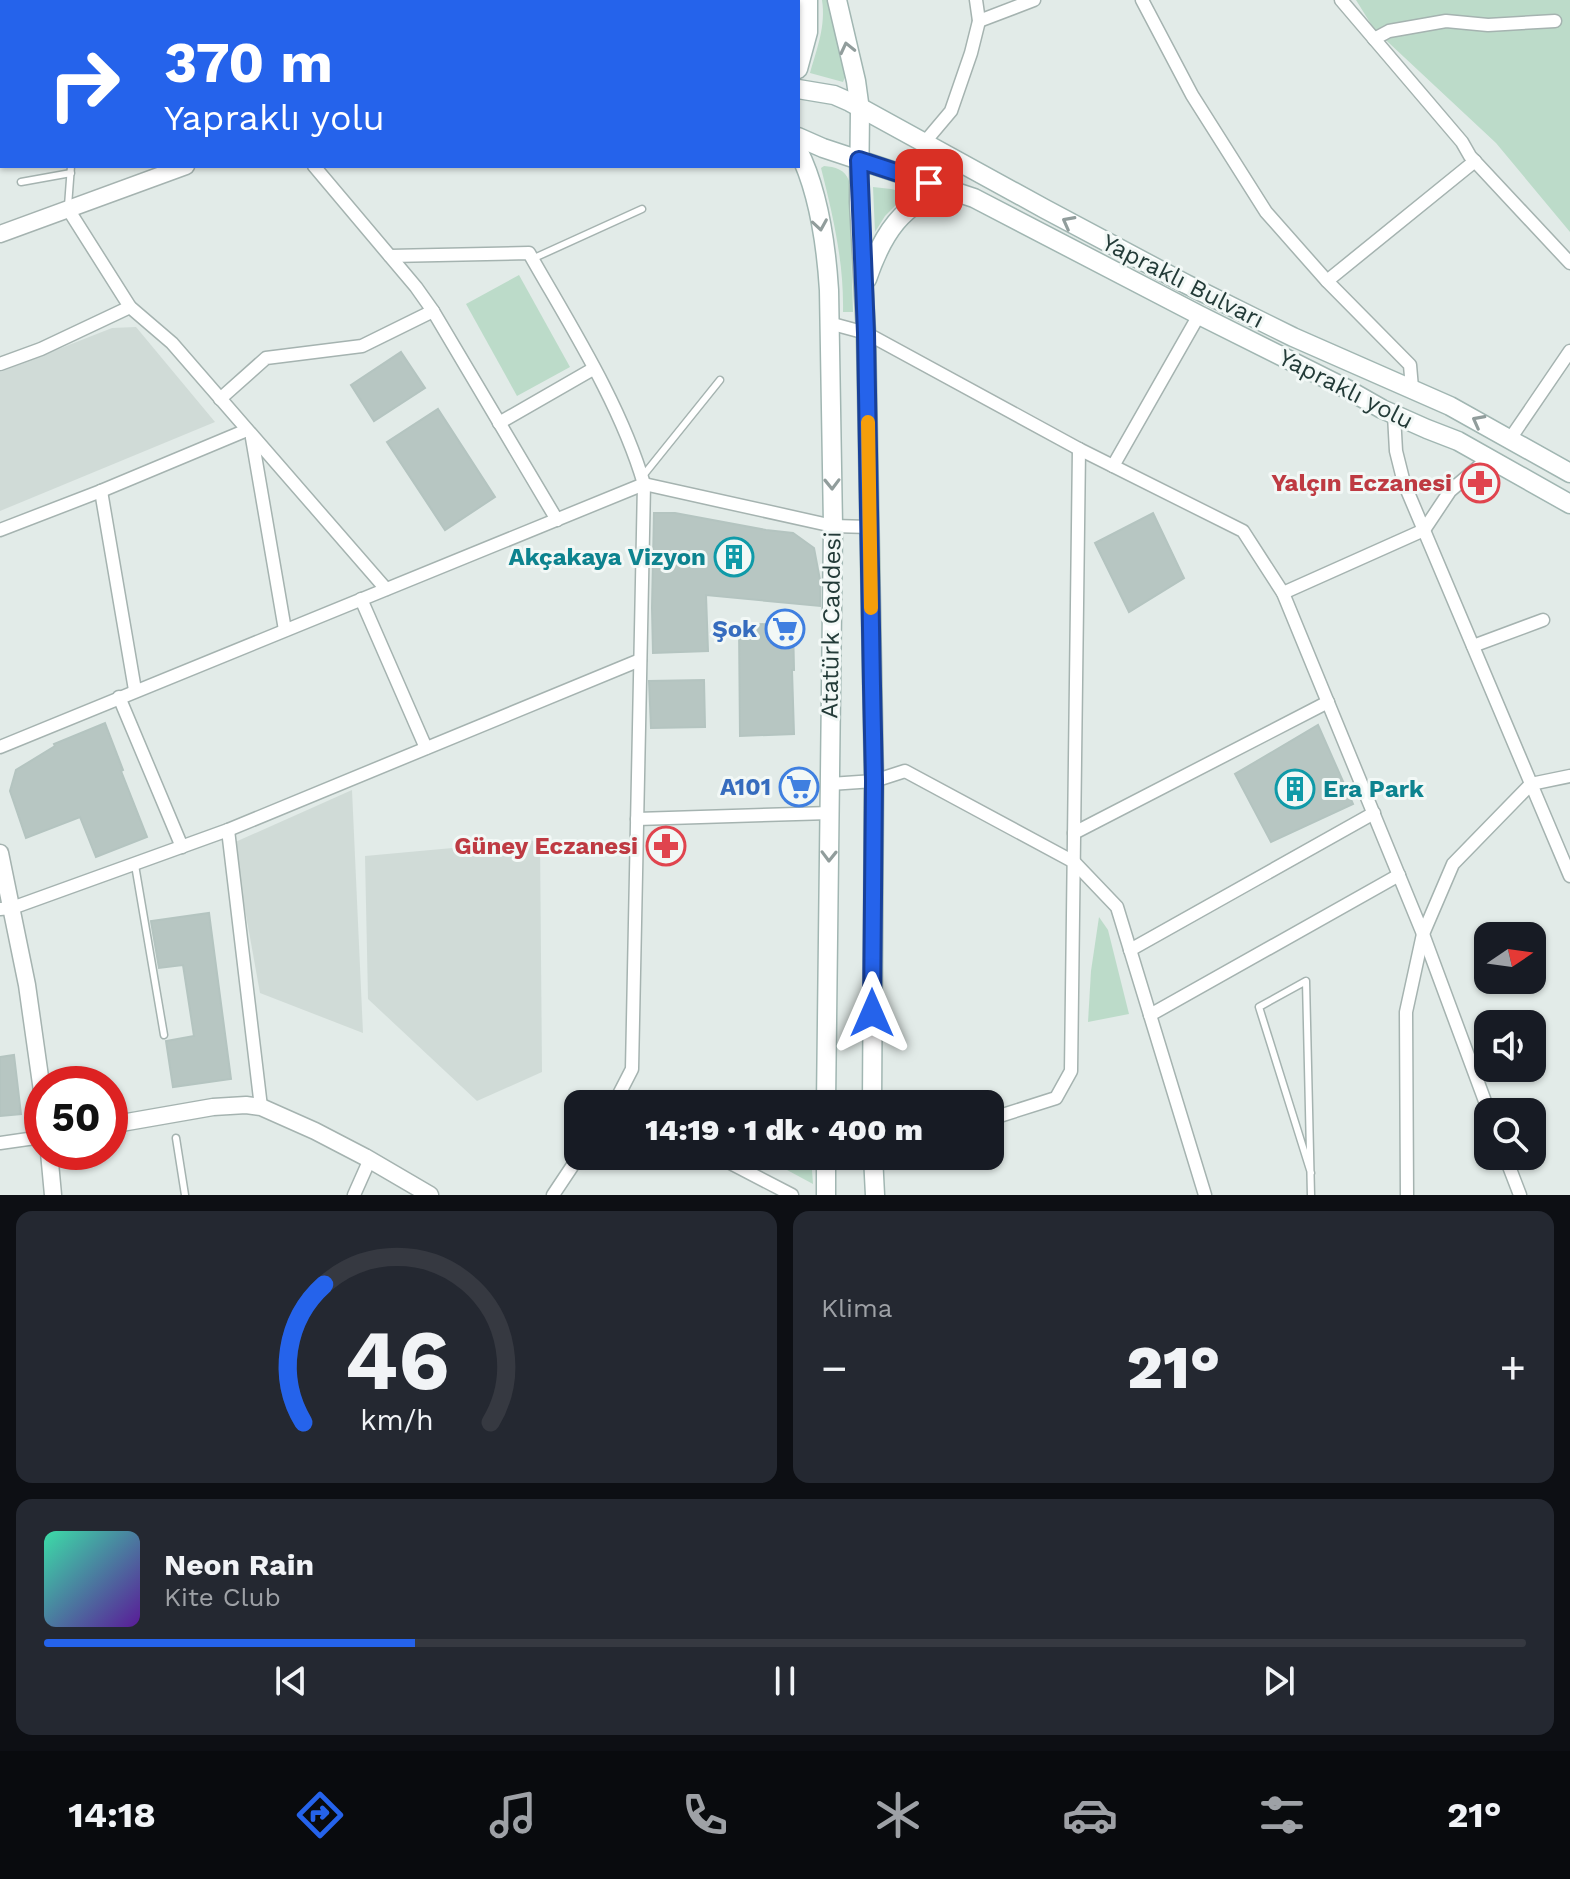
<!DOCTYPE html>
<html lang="tr">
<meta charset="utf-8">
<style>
body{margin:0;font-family:"Work Sans",sans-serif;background:#242831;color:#f1f3f6;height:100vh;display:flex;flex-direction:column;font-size:30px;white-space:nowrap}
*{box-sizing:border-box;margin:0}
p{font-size:26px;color:#9ea1a6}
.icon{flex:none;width:44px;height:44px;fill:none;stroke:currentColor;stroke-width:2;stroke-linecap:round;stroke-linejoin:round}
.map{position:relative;height:1195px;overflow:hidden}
.drawer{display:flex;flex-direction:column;gap:16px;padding:16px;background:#0d0f14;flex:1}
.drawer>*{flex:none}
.banner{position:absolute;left:0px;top:0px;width:800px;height:168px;box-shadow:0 2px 6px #0004;background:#2563eb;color:#fff;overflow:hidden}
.needle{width:52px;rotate:77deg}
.controls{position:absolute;left:1474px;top:922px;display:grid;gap:16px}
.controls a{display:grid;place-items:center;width:72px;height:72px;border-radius:16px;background:#171b24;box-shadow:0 2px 6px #0004;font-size:40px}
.speed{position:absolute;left:24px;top:1066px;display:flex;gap:16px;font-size:40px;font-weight:700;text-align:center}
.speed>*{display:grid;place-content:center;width:104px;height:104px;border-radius:50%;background:#171b24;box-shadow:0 2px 6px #0004;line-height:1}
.speed .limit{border:12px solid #d22;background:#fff;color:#111}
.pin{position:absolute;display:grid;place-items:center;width:68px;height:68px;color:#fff;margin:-34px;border-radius:16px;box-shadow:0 4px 12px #0006}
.me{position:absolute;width:88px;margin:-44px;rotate:0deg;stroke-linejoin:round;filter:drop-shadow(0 0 6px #0008)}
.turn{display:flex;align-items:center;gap:28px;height:168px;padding:0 32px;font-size:36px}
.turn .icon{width:104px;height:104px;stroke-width:2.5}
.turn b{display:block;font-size:56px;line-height:68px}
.big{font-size:60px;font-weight:800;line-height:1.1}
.drawer .card{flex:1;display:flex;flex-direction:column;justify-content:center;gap:12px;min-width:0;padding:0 28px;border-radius:16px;background:#242831}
.drawer .dial{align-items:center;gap:0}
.dial svg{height:208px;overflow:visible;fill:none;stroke:#363941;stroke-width:7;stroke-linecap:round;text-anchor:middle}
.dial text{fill:#f1f3f6;stroke:none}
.song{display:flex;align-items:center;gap:24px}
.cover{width:96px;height:96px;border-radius:12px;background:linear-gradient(135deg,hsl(160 70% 55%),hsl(270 70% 35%))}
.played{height:8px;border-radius:4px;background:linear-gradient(90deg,#2563eb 25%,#363941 25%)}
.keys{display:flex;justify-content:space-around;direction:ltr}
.heat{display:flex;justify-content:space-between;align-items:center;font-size:44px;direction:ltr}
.drawer .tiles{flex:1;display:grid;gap:16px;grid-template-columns:1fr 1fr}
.card:last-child{grid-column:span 2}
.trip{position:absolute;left:564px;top:1090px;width:440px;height:80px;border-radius:16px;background:#171b24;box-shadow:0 2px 6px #0004;font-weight:800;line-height:80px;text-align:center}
.dock{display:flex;height:128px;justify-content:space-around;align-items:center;background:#090b0e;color:#9ea1a6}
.dock .icon{width:56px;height:56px}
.dock .on{color:#2563eb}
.dock b{font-size:36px;color:#f1f3f6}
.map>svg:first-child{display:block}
.built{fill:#d0dbd7}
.green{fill:#bcdbc9}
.building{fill:#b7c6c2;stroke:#b4c4c0;stroke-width:2}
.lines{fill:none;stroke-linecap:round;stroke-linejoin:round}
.service-casing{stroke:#a5b3b0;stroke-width:9}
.minor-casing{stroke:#a5b3b0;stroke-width:15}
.tertiary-casing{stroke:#a5b3b0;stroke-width:19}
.secondary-casing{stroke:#a1b6b2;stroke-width:21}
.path{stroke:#84ada6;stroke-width:3;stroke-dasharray:4 6;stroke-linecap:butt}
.service{stroke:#fff;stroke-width:6}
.minor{stroke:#fff;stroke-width:12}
.tertiary{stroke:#fff;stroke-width:16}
.secondary{stroke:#fff;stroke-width:18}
.oneway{stroke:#919d9c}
.route-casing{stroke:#184099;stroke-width:20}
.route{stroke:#2563eb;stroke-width:14}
.slow{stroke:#f59e0b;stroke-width:14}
.labels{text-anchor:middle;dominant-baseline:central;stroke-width:6;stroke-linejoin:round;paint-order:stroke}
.street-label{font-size:24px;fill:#233b38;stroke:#f2f8f6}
.health-label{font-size:24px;font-weight:bold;fill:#be3a42;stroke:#f2f8f6;text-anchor:end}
.culture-label{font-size:24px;font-weight:bold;fill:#0d838f;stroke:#f2f8f6;text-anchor:end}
.shop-label{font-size:24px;font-weight:bold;fill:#366cbe;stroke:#f2f8f6;text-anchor:end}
</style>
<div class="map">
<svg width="1570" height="1195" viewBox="0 0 1570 1195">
<rect width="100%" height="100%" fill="#e2ebe8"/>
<g class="built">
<polygon points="136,327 215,422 0,511 0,372 112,328"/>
<polygon points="352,790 363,1033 260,993 233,843"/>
<polygon points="540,840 542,1072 477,1101 368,999 365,856"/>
</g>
<g class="green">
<path d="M822 0H829L845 77 843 82 810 73C817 48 826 26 822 0Z"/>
<polygon points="1356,0 1570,0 1570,232 1496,143 1374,29"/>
<path d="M824 166C835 167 845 169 849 181L853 312H843C844 262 833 216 821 168Z"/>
<polygon points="873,187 891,189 908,193 885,216 875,232"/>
<polygon points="519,275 570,367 517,396 466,304"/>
<polygon points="1099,917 1108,930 1129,1014 1088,1022 1091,971"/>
<polygon points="761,1156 811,1156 813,1184"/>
</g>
<g class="building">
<polygon points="401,352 425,388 374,421 351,385"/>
<polygon points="438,409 495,497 445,530 387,442"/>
<polygon points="654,513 675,513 766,530 793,533 814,548 820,580 820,606 706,595 708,651 653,653 652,608"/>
<polygon points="1153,513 1184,578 1129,612 1095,543"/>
<polygon points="793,623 794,670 792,670 794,734 740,736 739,625"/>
<polygon points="704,680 705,727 651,728 649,681"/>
<polygon points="105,723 123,770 121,771 147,837 96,857 80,817 26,838 10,791 16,770 55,746 54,744"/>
<polygon points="1318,725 1353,804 1271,842 1235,774"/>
<polygon points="209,913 231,1079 173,1087 166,1041 194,1036 183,965 159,968 151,921"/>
<polygon points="14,1055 21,1114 0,1116 0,1057"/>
</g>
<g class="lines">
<g class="service-casing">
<g id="service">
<polyline points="21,182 71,173"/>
<polyline points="68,206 71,166"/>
<polyline points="532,259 642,209"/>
<polyline points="642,477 720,380"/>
<polyline points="135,865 164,1035"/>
<polyline points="176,1138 185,1195"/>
<polyline points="1311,1173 1259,1007 1306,981 1311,1195"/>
</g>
</g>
<g class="minor-casing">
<g id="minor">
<polyline points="302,0 302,2"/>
<polyline points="1142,0 1192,95 1266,212 1327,281 1410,365 1412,388"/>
<polyline points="1341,0 1462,142 1470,156 1570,263"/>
<polyline points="435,2 436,0"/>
<polyline points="552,2 553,0"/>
<polyline points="665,2 665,0"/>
<polyline points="979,21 1034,0"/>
<polyline points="1374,39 1389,31 1446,21 1488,25 1555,21"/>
<polyline points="924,143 951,111 971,53 979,21 976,0"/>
<polyline points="314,166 416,287 433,311 557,520"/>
<polyline points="68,209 130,307 172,343 386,589"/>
<path d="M390 256 529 253C571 327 620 403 644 484L632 1069 614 1104"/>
<polyline points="1327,281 1475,161"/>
<polyline points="829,323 866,333 1079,449 1243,531 1283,593 1423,934 1489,1112"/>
<polyline points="0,364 41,349 130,307"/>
<polyline points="220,399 266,358 362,346 433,311"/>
<polyline points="1394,415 1396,451 1404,483 1570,876"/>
<polyline points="499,423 593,369"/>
<polyline points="252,438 285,630"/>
<polyline points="1510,439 1570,351"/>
<polyline points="1113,466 1199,315"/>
<polyline points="101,491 135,690"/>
<polyline points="0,530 101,491 247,430"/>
<polyline points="1283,593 1424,530 1450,491 1490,457"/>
<polyline points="361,599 426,748"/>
<polyline points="1473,646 1543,620"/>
<polyline points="119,697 182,847"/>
<polyline points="0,747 644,484 833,526 870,527"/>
<polyline points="830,784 874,781 905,771 1074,862 1117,907 1205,1195"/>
<polyline points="637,819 830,813"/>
<polyline points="228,830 261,1107"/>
<polyline points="1074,833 1328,702"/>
<polyline points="0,909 12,908 228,830 640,660"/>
<polyline points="1130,950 1374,813"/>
<polyline points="1150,1015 1399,875"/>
<polyline points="990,1119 1056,1098 1071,1071 1079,449"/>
<polyline points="0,1143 42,1137"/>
<polyline points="717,1156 792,1195"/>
<polyline points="1505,1156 1520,1195"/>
<polyline points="354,1195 370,1159"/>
<polyline points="553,1195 579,1156"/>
<polyline points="1407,1195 1406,1012 1423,934 1453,864 1531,784 1570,776"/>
</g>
</g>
<g class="tertiary-casing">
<g id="tertiary">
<polyline points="0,234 186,166"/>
<polyline points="0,853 27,985 42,1091"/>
<polyline points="110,1125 213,1107 246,1105 261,1107 315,1131 365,1157 430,1195"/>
<polyline points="49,1152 53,1195"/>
</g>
</g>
<g class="secondary-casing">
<g id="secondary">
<polyline points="120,0 129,2"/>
<polyline points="254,0 264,2"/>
<polyline points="837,0 856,81 860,110 859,202 866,333 874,781 872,1104"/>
<polyline points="798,69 808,32 808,0"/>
<polyline points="798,89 834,95 850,102 1045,209 1186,284 1293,337 1450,406 1570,473"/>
<polyline points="798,137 823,148 974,198 1199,315 1345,388 1382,409 1427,429 1458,441 1570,504"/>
<path d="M798 150C819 192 826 243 829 290L833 526 826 1104"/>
<path d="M867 279C882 235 902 202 949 189"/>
<polyline points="826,1156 826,1195"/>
<polyline points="873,1156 875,1195"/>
</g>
</g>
<polyline class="path" points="174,2 175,0"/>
<use href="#service" class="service"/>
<use href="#minor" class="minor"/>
<use href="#tertiary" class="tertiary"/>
<use href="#secondary" class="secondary"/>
</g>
<defs><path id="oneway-chevron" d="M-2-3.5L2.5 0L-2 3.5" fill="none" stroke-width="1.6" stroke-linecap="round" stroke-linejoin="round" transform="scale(2)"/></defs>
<g class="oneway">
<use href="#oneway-chevron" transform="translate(847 48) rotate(-103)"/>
<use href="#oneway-chevron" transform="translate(1068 222) rotate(-152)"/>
<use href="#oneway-chevron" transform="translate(820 225) rotate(81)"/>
<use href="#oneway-chevron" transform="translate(1478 421) rotate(-152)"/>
<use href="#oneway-chevron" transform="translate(832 484) rotate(89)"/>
<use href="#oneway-chevron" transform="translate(829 856) rotate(91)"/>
</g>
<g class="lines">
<g class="route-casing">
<polyline id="route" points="872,1013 874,781 872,686 866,333 859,160 929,183"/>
</g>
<use href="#route" class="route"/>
<polyline class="slow" points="868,422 871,608"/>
</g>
<defs>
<g id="pharmacy-ring" transform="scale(2)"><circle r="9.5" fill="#f2f8f6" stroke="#e0444e" stroke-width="1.5"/><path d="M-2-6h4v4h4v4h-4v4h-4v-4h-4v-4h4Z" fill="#e0444e"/></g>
<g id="building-ring" transform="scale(2)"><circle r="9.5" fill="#f2f8f6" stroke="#0f9aa8" stroke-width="1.5"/><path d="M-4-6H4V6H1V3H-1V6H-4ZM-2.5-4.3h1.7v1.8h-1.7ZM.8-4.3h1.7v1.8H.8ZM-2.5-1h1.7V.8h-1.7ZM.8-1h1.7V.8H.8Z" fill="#0f9aa8"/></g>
<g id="supermarket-ring" transform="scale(2)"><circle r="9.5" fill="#f2f8f6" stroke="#3f7fe0" stroke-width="1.5"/><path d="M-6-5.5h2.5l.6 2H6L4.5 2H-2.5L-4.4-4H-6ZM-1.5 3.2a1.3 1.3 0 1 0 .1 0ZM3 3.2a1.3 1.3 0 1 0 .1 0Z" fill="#3f7fe0"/></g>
</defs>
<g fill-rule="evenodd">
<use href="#pharmacy-ring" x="1480" y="483"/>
<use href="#building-ring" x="734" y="557"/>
<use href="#supermarket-ring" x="785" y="629"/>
<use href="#supermarket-ring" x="799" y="787"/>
<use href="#building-ring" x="1295" y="789"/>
<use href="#pharmacy-ring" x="666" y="846"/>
</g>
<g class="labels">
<g class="street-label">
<text transform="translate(1183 281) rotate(27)">Yapraklı Bulvarı</text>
<text transform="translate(1346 389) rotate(27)">Yapraklı yolu</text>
<text transform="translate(831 625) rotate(-89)">Atatürk Caddesi</text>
</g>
<g class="health-label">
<text x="1452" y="483">Yalçın Eczanesi</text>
<text x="638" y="846">Güney Eczanesi</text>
</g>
<g class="culture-label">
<text x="706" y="557">Akçakaya Vizyon</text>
<text x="1323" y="789" text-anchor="start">Era Park</text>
</g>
<g class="shop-label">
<text x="757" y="629">Şok</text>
<text x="771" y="787">A101</text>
</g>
</g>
</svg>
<div class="controls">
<a><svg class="needle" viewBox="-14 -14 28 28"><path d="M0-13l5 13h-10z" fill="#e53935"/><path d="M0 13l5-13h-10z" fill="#9ea1a6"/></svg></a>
<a><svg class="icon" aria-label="sound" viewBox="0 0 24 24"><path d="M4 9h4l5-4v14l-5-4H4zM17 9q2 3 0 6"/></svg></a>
<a><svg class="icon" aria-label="search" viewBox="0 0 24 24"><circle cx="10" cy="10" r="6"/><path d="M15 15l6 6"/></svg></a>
</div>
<div class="speed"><div class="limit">50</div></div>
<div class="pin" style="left:929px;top:183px;background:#d93025"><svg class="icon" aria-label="arrive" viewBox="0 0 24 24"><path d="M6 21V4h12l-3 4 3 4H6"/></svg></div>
<svg class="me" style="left:872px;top:1013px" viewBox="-20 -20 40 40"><path d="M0-17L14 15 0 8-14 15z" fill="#2563eb" stroke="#fff" stroke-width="4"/></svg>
<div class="trip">14:19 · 1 dk · 400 m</div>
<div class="banner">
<div class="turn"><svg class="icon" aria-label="right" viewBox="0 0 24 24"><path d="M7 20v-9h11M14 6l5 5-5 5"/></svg><div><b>370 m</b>Yapraklı yolu</div></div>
</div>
</div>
<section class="drawer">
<div class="tiles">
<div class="card dial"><svg viewBox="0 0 100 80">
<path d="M14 69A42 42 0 1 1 86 69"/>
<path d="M14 69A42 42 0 0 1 22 16" stroke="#2563eb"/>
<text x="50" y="56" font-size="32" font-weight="700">46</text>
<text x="50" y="72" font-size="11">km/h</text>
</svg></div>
<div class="card"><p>Klima</p>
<div class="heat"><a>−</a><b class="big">21°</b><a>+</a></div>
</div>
<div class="card">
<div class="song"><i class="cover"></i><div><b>Neon Rain</b><p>Kite Club</p></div></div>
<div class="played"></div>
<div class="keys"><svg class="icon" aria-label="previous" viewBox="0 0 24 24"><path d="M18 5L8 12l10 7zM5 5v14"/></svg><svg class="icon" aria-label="pause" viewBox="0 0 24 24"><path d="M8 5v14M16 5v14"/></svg><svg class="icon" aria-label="next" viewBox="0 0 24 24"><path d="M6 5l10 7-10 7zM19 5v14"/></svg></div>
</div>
</div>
</section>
<nav class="dock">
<b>14:18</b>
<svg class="icon on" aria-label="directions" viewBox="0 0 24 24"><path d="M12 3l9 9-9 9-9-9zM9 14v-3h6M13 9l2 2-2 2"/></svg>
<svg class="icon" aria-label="music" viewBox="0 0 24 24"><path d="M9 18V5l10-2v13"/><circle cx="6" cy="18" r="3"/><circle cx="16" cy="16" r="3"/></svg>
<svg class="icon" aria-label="phone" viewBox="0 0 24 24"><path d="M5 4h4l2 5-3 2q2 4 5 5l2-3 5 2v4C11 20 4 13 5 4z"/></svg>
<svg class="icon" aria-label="climate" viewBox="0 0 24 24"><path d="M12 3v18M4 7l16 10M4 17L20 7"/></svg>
<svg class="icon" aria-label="car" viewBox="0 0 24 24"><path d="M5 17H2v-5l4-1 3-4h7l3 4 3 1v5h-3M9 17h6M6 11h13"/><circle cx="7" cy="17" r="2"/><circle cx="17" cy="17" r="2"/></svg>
<svg class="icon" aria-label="filters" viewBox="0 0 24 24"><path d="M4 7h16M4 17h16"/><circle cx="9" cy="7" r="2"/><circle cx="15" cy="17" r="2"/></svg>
<b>21°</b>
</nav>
